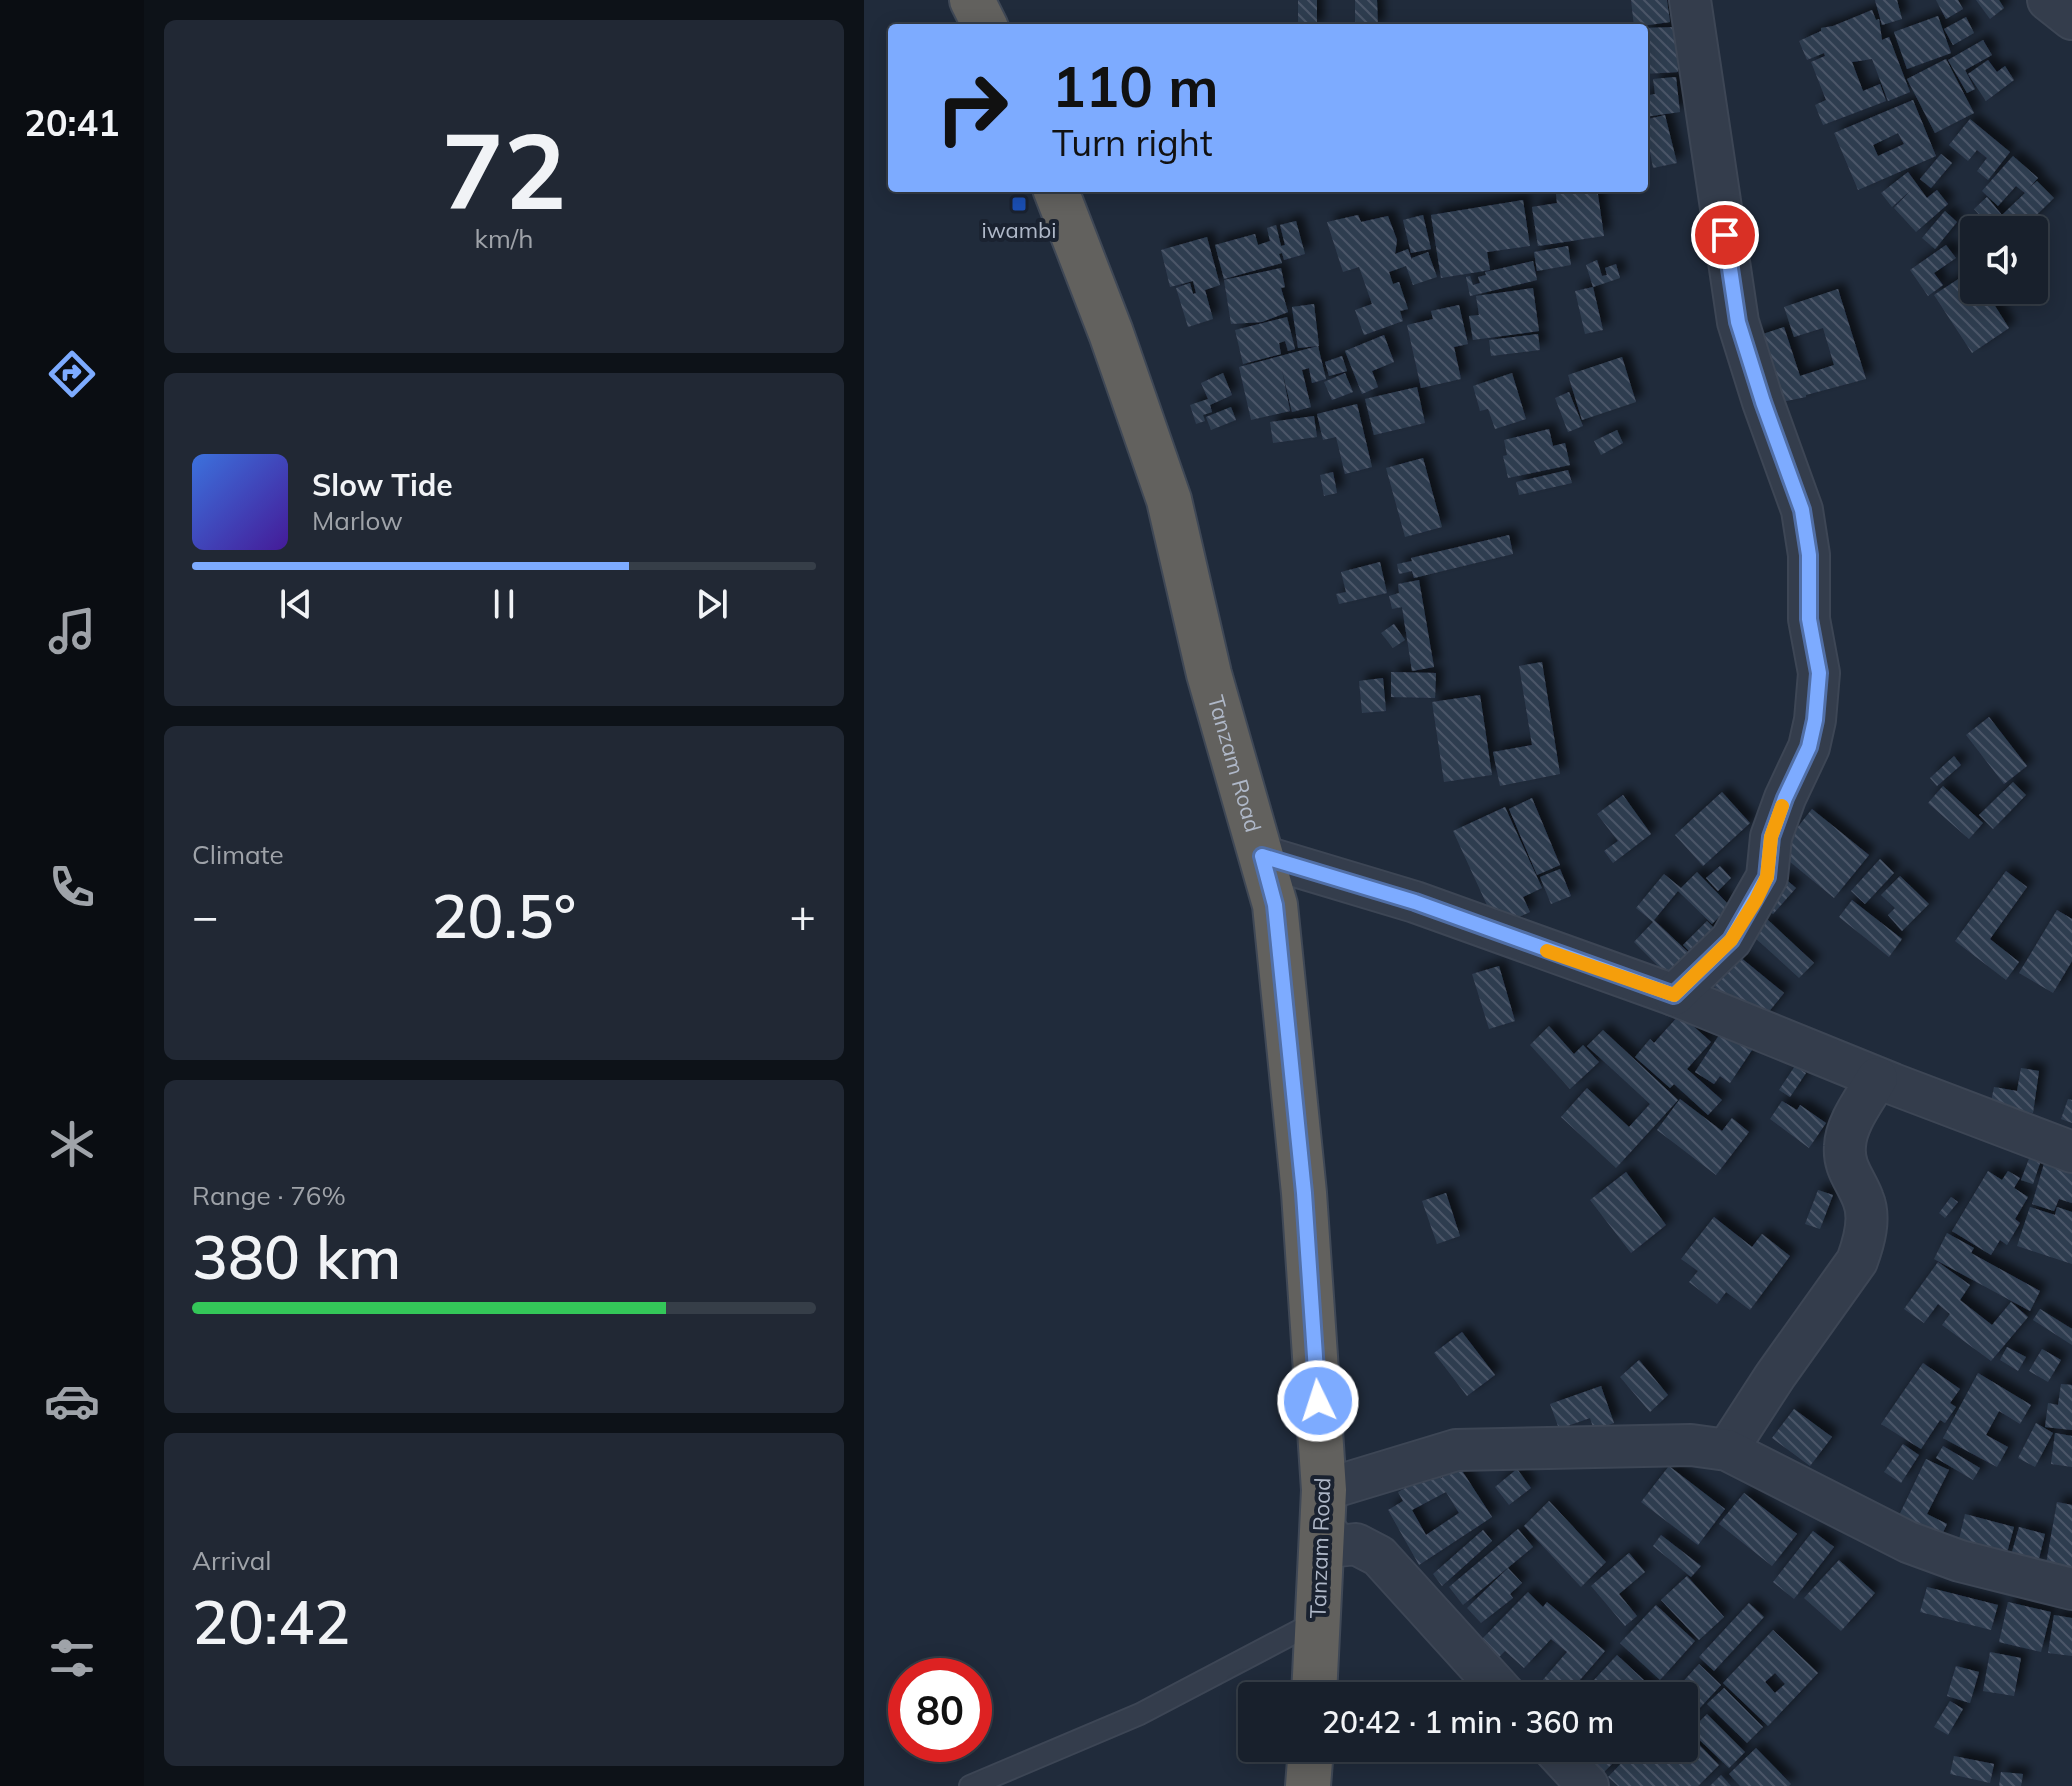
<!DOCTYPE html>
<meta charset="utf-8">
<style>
body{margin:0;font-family:Mulish,sans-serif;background:#212834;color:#f1f3f6;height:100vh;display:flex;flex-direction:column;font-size:30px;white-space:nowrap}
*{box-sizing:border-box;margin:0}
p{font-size:26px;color:#9fa3a9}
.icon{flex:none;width:44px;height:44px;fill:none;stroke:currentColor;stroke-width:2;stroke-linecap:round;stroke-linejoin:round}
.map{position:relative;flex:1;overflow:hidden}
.panel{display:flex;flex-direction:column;gap:20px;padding:20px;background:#0d1218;width:720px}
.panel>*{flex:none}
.banner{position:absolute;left:24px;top:24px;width:760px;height:168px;border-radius:8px;box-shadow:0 4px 20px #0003,0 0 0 2px #363e48;background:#7dabff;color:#111;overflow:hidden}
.buttons{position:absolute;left:1096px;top:216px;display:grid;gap:16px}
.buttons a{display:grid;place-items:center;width:88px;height:88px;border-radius:8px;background:#18202c;box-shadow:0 4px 20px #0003,0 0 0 2px #363e48;font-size:40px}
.speed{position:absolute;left:24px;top:1658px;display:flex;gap:16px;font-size:40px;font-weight:700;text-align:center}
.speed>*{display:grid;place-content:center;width:104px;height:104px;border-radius:50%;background:#18202c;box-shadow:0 4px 20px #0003,0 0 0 2px #363e48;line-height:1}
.speed .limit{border:12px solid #d22;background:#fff;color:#111}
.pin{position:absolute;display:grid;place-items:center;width:68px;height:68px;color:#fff;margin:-34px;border:4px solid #fff;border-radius:50%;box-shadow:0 2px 8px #0007}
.me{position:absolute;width:88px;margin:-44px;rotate:356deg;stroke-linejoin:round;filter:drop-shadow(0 0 6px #0008)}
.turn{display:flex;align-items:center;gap:28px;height:168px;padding:0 32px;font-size:36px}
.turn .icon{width:104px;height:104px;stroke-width:2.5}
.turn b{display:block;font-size:56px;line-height:68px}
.big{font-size:60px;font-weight:600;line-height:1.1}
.panel .tile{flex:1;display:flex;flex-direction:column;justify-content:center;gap:12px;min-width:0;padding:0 28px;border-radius:12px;background:#212834}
.panel .dial{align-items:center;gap:0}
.dial b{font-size:104px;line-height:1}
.song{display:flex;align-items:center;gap:24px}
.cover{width:96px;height:96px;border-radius:12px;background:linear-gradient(135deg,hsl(220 70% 55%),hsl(260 70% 35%))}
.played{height:8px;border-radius:4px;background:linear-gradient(90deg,#7dabff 70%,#363e48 70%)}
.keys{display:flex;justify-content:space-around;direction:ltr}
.heat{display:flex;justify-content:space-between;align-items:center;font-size:44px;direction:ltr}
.charge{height:12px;border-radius:6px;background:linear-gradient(90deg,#34c759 76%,#363e48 0)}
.trip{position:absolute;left:374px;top:1682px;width:460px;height:80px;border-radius:8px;background:#18202c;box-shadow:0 4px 20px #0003,0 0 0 2px #363e48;font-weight:600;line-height:80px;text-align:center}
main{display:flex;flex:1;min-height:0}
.dock{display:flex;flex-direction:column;width:144px;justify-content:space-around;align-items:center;background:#0a0d12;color:#9fa3a9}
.dock .icon{width:56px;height:56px}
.dock .on{color:#7dabff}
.dock b{font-size:36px;color:#f1f3f6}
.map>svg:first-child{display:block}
.building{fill:url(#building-back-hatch);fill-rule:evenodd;filter:url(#shadow)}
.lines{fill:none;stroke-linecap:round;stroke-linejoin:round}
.service-casing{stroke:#3d4655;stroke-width:24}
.minor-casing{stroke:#3d4655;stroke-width:44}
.trunk-casing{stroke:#3f4856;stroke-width:48}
.service{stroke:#343d4c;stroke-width:20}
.minor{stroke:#343d4c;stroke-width:40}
.trunk{stroke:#62615e;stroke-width:44}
.route-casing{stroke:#516fa6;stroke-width:20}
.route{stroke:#7dabff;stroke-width:14}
.slow{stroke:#f59e0b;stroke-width:14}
.transit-dot{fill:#1a4fb4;stroke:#1a2230;stroke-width:3}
.labels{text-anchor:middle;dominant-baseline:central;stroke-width:8;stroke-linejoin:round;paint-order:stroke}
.poi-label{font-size:22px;fill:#afb8c8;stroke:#1a2230}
.street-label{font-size:22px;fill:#afb8c8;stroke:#1a2230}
</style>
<main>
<nav class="dock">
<b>20:41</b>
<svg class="icon on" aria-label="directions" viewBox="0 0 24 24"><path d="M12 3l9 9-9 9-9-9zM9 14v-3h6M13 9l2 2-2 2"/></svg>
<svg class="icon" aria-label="music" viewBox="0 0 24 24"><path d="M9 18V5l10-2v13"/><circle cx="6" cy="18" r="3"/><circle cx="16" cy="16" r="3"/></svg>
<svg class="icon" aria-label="phone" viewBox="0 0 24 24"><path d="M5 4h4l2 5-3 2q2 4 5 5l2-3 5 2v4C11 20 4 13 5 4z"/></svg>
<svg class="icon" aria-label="climate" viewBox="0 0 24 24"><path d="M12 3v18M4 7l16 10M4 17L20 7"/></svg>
<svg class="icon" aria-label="car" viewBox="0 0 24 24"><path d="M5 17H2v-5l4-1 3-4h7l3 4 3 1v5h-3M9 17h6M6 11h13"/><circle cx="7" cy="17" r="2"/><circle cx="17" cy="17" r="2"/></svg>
<svg class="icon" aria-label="filters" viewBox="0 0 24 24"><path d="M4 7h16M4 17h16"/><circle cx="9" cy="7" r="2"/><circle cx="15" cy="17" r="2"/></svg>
</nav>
<section class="panel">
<div class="tile dial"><b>72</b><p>km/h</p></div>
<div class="tile">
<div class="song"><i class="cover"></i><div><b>Slow Tide</b><p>Marlow</p></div></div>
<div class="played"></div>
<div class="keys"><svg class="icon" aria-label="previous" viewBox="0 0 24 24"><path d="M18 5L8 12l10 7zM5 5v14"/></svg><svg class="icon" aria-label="pause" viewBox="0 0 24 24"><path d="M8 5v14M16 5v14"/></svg><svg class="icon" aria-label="next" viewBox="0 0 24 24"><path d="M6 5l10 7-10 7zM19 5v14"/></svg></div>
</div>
<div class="tile"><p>Climate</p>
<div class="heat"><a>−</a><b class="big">20.5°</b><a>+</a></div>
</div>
<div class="tile"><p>Range · 76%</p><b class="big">380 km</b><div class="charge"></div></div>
<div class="tile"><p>Arrival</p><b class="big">20:42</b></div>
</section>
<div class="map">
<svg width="1208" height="1786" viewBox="0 0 1208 1786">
<defs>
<pattern id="building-back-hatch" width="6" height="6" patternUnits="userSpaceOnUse" patternTransform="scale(2)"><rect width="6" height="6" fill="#2f3c50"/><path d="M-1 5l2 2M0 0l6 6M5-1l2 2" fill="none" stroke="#4b5668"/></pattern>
<filter id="shadow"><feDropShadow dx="7" dy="-7" stdDeviation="4" flood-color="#0009"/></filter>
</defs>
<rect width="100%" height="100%" fill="#202b3b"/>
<g class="building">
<rect x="434" y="0" width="19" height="28"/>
<polygon points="491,0 513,0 514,28 491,28"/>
<polygon points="767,0 803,0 806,22 770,27"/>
<polygon points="1011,0 1033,0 1038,19 1018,25"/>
<polygon points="1072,0 1094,0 1099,9 1082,19"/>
<polygon points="1112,0 1135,0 1140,8 1126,19"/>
<polygon points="1008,10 1012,20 1015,19 1018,40 1025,37 1046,92 1024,101 1008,59 988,62 999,91 1016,84 1022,101 959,125 951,105 962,100 947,62 961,56 960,53 943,60 935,41 957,31 957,28 969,26"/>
<polygon points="1074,16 1087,53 1043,69 1030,32"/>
<polygon points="1102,17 1110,33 1089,45 1080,29"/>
<polygon points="812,27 814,72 780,74 780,28"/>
<polygon points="1119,40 1128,55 1101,70 1111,89 1103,93 1084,60"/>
<polygon points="1082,59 1110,113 1071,133 1043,79"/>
<polygon points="1124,60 1133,72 1141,66 1150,80 1122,101 1104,74"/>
<polygon points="812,77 816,112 780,117 780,96 791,94 789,79"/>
<path d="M1049 100 1072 156 994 190 970 133ZM1034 133 1040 144 1014 156 1009 145Z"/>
<polygon points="801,115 813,163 789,168 780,120"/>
<polygon points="1106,119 1146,152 1124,180 1113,171 1123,158 1113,150 1104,161 1085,145"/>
<polygon points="1077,154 1088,163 1067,188 1056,179"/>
<polygon points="1149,156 1174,178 1165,188 1173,181 1190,198 1157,230 1129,230 1110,209 1123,197 1138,215 1161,193 1152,186 1134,206 1118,191"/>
<polygon points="1044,172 1063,198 1073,190 1084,204 1052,232 1030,208 1046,191 1028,207 1017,193"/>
<polygon points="733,188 740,236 674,246 668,207 693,203 692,194"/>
<polygon points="659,200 666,246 623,252 626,270 577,278 567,215"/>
<polygon points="1081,211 1093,222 1071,249 1058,238"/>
<polygon points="494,215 497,222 524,216 533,240 531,254 544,249 548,260 548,258 564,252 573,277 549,285 542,266 525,272 529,284 535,282 544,309 536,311 539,321 500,335 491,310 508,304 495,267 479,272 463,222"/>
<polygon points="559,215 567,249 547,253 539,220"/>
<polygon points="432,221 441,254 420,260 418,253 415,254 418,263 360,279 351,245 391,234 394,245 406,241 403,228 412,225 417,246 421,245 416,225"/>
<polygon points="343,237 356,285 341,290 349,319 324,327 312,288 326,283 329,294 332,293 329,281 306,287 297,250"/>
<polygon points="1082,245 1092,258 1070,273 1079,285 1064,296 1046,270"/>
<polygon points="704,246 707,265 673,271 670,252"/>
<polygon points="733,260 738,276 743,275 741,268 752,264 756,278 729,287 722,265"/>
<polygon points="669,261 673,280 606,296 602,277 606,276 609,285 616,283 614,277 622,275 621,272"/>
<polygon points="417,268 421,287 417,288 424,312 398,322 367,324 360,280"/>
<polygon points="1108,270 1110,290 1121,290 1145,328 1108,353 1070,295"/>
<polygon points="729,287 739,330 721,334 711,291"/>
<polygon points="669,288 675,331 609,340 605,316 615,315 612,296"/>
<polygon points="974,289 1002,379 942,395 942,397 908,404 887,338 920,327 936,376 970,365 959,328 930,337 920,307"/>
<polygon points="450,304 455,346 434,348 428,307"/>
<polygon points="595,305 604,344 590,347 597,379 557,388 543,325 569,319 567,311"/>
<polygon points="423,317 431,349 424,351 421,341 415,343 417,354 379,364 371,330"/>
<polygon points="674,334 676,350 627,356 625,340"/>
<polygon points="520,335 530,362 508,371 514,387 498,394 481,351"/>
<polygon points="454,346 462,379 448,383 445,368 438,370 447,407 428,412 418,370 426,411 387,420 375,367"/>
<polygon points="478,356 483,371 465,376 461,362"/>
<polygon points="758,357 772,402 718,420 704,375"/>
<polygon points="359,373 368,395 346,405 348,412 339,415 341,421 332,424 326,405 344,399 337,383"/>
<polygon points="481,373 489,392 468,400 460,382"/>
<polygon points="648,373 662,419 631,429 624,409 616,411 609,386"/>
<polygon points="553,387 561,423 510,435 501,399"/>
<polygon points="705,392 719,426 704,432 691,398"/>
<polygon points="493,404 508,467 481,474 472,437 459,440 453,414"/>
<polygon points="367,407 372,420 347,430 342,417"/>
<polygon points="450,416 453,437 409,443 406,422"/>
<polygon points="685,429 689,446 701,443 706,465 644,478 639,456 643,455 640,440"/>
<polygon points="753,430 759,443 737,455 730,441"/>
<polygon points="559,458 578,527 541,537 522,468"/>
<polygon points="704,470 708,483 655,495 652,482"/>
<polygon points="469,472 473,493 460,496 456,475"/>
<polygon points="645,535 649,554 550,578 548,571 535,574 533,564 548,561 547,558"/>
<polygon points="516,562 523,593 475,604 472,594 482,592 477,572"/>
<polygon points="555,580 570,667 548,671 538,607 528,609 525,596 535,593 534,584"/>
<polygon points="530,624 541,640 529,648 517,633"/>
<polygon points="678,662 696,774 636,786 629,752 668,745 655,666"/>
<polygon points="527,672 572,673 571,698 527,697"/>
<polygon points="519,678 522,711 498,713 495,681"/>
<polygon points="616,695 628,775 580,782 568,702"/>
<polygon points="1125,717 1163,766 1140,784 1102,735"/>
<polygon points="1090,756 1097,765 1073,786 1066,778"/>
<polygon points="1149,782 1162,795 1129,829 1115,815"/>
<polygon points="1079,786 1119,823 1105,839 1064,803"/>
<polygon points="858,792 886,823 839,866 811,835"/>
<polygon points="759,795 787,834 749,863 740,851 754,841 733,814"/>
<polygon points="668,798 696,865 673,875 645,809"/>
<polygon points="641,807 678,888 659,897 666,912 633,927 589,831"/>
<polygon points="948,809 1005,855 970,898 914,852"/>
<polygon points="1016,859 1030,873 1001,904 987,891"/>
<polygon points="856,866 867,878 854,891 842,878"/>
<polygon points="696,869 707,896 687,904 676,877"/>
<polygon points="1142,871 1163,887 1126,939 1155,962 1142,980 1091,941"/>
<polygon points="833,872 866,906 848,924 814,891 790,920 825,953 803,975 770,942 789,922 772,908 800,874 817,888"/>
<polygon points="918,876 932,888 909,914 896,902"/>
<polygon points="1036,876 1065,904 1038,931 1024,915 1031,908 1017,895"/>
<polygon points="988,900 1038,939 1025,957 975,917"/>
<polygon points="1193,910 1208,919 1208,961 1189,993 1155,973"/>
<polygon points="903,919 950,963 935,978 888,935"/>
<polygon points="843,921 855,933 831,957 819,945"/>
<polygon points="865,948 920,993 895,1024 841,979"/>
<polygon points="635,966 651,1021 625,1029 608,974"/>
<polygon points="816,1014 847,1042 823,1069 858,1100 844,1115 810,1084 806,1088 771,1057 786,1039 790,1043"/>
<polygon points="863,1023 892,1044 866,1083 856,1076 850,1084 831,1072"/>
<polygon points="685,1026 710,1054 719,1045 735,1062 706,1089 666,1045"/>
<polygon points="739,1030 814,1100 752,1168 697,1117 723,1088 765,1127 786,1104 723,1046"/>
<polygon points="931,1066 942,1073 926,1097 915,1090"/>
<polygon points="1157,1068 1175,1071 1169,1113 1126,1106 1130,1087 1153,1091"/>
<polygon points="816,1099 858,1131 868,1118 885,1132 852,1175 793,1130"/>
<polygon points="1204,1099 1208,1100 1208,1123 1197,1119"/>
<polygon points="918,1101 933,1110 936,1105 962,1123 945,1148 906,1119"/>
<polygon points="1166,1156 1177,1160 1169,1184 1157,1180"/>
<polygon points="1182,1157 1208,1169 1208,1203 1195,1199 1190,1211 1168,1204"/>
<polygon points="1124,1171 1138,1180 1144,1171 1156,1178 1150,1188 1164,1197 1151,1219 1156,1223 1143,1245 1136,1240 1127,1255 1088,1231"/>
<polygon points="762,1172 802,1225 767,1253 726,1200"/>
<polygon points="954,1190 969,1195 956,1229 941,1224"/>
<polygon points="582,1193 596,1236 573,1244 558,1201"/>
<polygon points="1087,1197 1094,1202 1081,1218 1075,1213"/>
<polygon points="1166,1207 1191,1215 1193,1207 1208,1212 1208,1264 1153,1246"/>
<polygon points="850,1217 888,1247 898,1234 926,1256 886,1310 862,1292 853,1304 825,1282 834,1271 817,1259"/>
<polygon points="1083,1233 1110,1248 1107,1253 1176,1291 1166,1311 1070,1259"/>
<polygon points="1074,1262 1106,1285 1096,1300 1128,1325 1147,1302 1164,1317 1127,1361 1078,1325 1086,1314 1074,1304 1060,1323 1040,1309"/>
<polygon points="1176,1309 1208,1329 1208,1345 1169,1320"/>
<polygon points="598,1332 631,1375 603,1396 570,1353"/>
<polygon points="1143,1347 1162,1357 1154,1371 1136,1360"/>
<polygon points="1178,1349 1197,1360 1184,1382 1165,1371"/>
<polygon points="775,1360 804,1395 786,1412 756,1377"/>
<polygon points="1059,1363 1096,1389 1086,1403 1092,1407 1081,1423 1076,1420 1057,1449 1017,1424"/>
<polygon points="1114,1373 1167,1405 1156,1424 1135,1411 1122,1435 1144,1447 1133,1467 1079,1438"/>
<polygon points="1197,1384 1208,1385 1208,1430 1181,1427 1184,1403 1194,1405"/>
<polygon points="737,1386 750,1423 730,1430 726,1418 695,1429 686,1404"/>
<polygon points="930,1409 968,1437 946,1466 908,1438"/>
<polygon points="1172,1423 1189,1433 1171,1467 1154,1458"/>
<polygon points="1191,1433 1208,1436 1208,1467 1187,1464"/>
<polygon points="1039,1444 1055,1455 1037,1483 1020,1472"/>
<polygon points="1079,1446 1116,1468 1109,1480 1072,1458"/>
<polygon points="1062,1459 1085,1470 1063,1514 1083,1524 1073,1545 1031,1524"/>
<path d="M595 1466 628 1517 555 1565 524 1510 539 1501 534 1492 573 1470 577 1478ZM582 1492 595 1513 562 1535 548 1510Z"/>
<polygon points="805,1466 861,1509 834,1545 777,1502"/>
<polygon points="653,1469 667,1488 645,1505 631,1487"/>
<polygon points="880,1493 933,1534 908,1566 855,1524"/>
<polygon points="685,1501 742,1562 717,1587 660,1526"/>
<polygon points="1193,1502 1208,1505 1208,1575 1181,1570"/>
<polygon points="1101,1514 1150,1527 1141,1560 1093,1548"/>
<polygon points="1155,1527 1181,1534 1173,1567 1146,1559"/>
<polygon points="654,1529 669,1547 599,1605 585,1587"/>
<polygon points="619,1530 628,1541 578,1586 569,1574"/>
<polygon points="949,1531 970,1547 930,1599 909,1582"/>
<polygon points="797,1535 837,1566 827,1577 789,1546"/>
<polygon points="765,1553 781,1572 755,1594 773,1616 761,1626 727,1586"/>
<polygon points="975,1560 1011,1593 977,1631 940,1598"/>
<polygon points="644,1568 658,1583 646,1594 649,1598 617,1623 603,1608"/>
<polygon points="823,1576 860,1617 835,1640 797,1600"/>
<polygon points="1063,1587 1134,1605 1127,1630 1056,1612"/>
<polygon points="664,1592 679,1607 683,1602 741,1651 702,1696 693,1696 677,1682 703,1652 687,1639 660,1668 641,1651 635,1657 618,1639"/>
<polygon points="1144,1602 1187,1612 1177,1652 1135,1642"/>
<polygon points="885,1603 900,1617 850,1671 835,1657"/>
<polygon points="792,1605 831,1641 796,1680 756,1643"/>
<polygon points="1190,1615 1208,1618 1208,1656 1184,1653"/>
<path d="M909 1630 954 1673 904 1726 859 1683ZM911 1673 921 1684 911 1693 901 1682Z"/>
<polygon points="1126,1652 1157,1658 1150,1696 1119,1691"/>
<polygon points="753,1655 797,1696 725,1696 720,1691"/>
<polygon points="835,1664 857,1685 822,1723 820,1696 806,1696"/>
<polygon points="1092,1666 1115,1672 1106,1703 1083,1696"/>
<polygon points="860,1688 899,1727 883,1743 843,1704"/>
<polygon points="1086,1701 1099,1709 1084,1735 1070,1727"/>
<polygon points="843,1714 881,1752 865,1768 826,1731"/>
<polygon points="820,1729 855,1765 834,1786 754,1786 744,1777 772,1748 820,1748"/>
<polygon points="739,1748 764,1748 734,1778 722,1765"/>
<polygon points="892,1748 927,1784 925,1786 876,1786 865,1774"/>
<polygon points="1090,1756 1130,1764 1126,1783 1086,1774"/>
<polygon points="1137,1772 1159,1774 1157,1786 1135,1786"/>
<polygon points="857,1775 867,1786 846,1786"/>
</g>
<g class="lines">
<g class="service-casing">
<polyline id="service" points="106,1786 276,1714 453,1621"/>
</g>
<g class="minor-casing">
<g id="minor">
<polyline points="1184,0 1208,19"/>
<polyline points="398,856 551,902 810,995 1029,1084 1208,1152"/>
<polyline points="810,995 867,940 903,877 907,837 921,798 945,747 951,720 955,673 945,619 945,555 938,510 899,402 874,322 826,0"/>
<path d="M863 1450 911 1376 993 1261C1000 1242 1007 1218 999 1199 992 1180 979 1168 981 1146 982 1122 1002 1098 1013 1078"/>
<polyline points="460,1490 592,1450 827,1445 863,1450 1044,1542 1096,1561 1208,1589"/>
<polyline points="459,1527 474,1546 492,1544 515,1556 642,1696"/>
<polyline points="689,1748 724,1786"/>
</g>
</g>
<g class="trunk-casing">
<g id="trunk">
<polyline points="108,0 122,28"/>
<path id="s1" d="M191 188 247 333 305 500 345 674 411 905 440 1193 460 1490 450 1696"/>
<polyline points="444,1786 447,1748"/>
</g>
</g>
<use href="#service" class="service"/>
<use href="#minor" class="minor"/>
<use href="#trunk" class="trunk"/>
</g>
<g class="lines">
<g class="route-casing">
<polyline id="route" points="454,1401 440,1193 411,905 398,856 551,902 810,995 867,940 903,877 907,837 921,798 945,747 951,720 955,673 945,619 945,555 938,510 899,402 874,322 861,235"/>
</g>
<use href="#route" class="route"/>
<polyline class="slow" points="683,951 810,995 867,940 892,900 903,877 907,837 918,806"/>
</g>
<rect class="transit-dot" x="147" y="196" width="16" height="16" rx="4"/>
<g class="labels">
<g class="poi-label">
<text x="155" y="230">iwambi</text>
</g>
<g class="street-label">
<text stroke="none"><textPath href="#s1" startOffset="604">Tanzam Road</textPath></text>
<text transform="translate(456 1548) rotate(-88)">Tanzam Road</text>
</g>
</g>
</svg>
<div class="buttons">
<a><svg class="icon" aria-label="sound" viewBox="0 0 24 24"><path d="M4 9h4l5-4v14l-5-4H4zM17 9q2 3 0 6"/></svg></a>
</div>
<div class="speed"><div class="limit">80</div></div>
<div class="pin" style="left:861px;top:235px;background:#d93025"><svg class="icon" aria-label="arrive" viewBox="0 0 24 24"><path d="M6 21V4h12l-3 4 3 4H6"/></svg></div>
<svg class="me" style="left:454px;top:1401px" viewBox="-20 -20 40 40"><circle r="17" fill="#7dabff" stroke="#fff" stroke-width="3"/><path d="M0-11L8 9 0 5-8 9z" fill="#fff"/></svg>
<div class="trip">20:42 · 1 min · 360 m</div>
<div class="banner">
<div class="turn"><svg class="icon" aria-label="right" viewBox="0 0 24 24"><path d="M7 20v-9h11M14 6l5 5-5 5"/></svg><div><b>110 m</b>Turn right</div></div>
</div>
</div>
</main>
